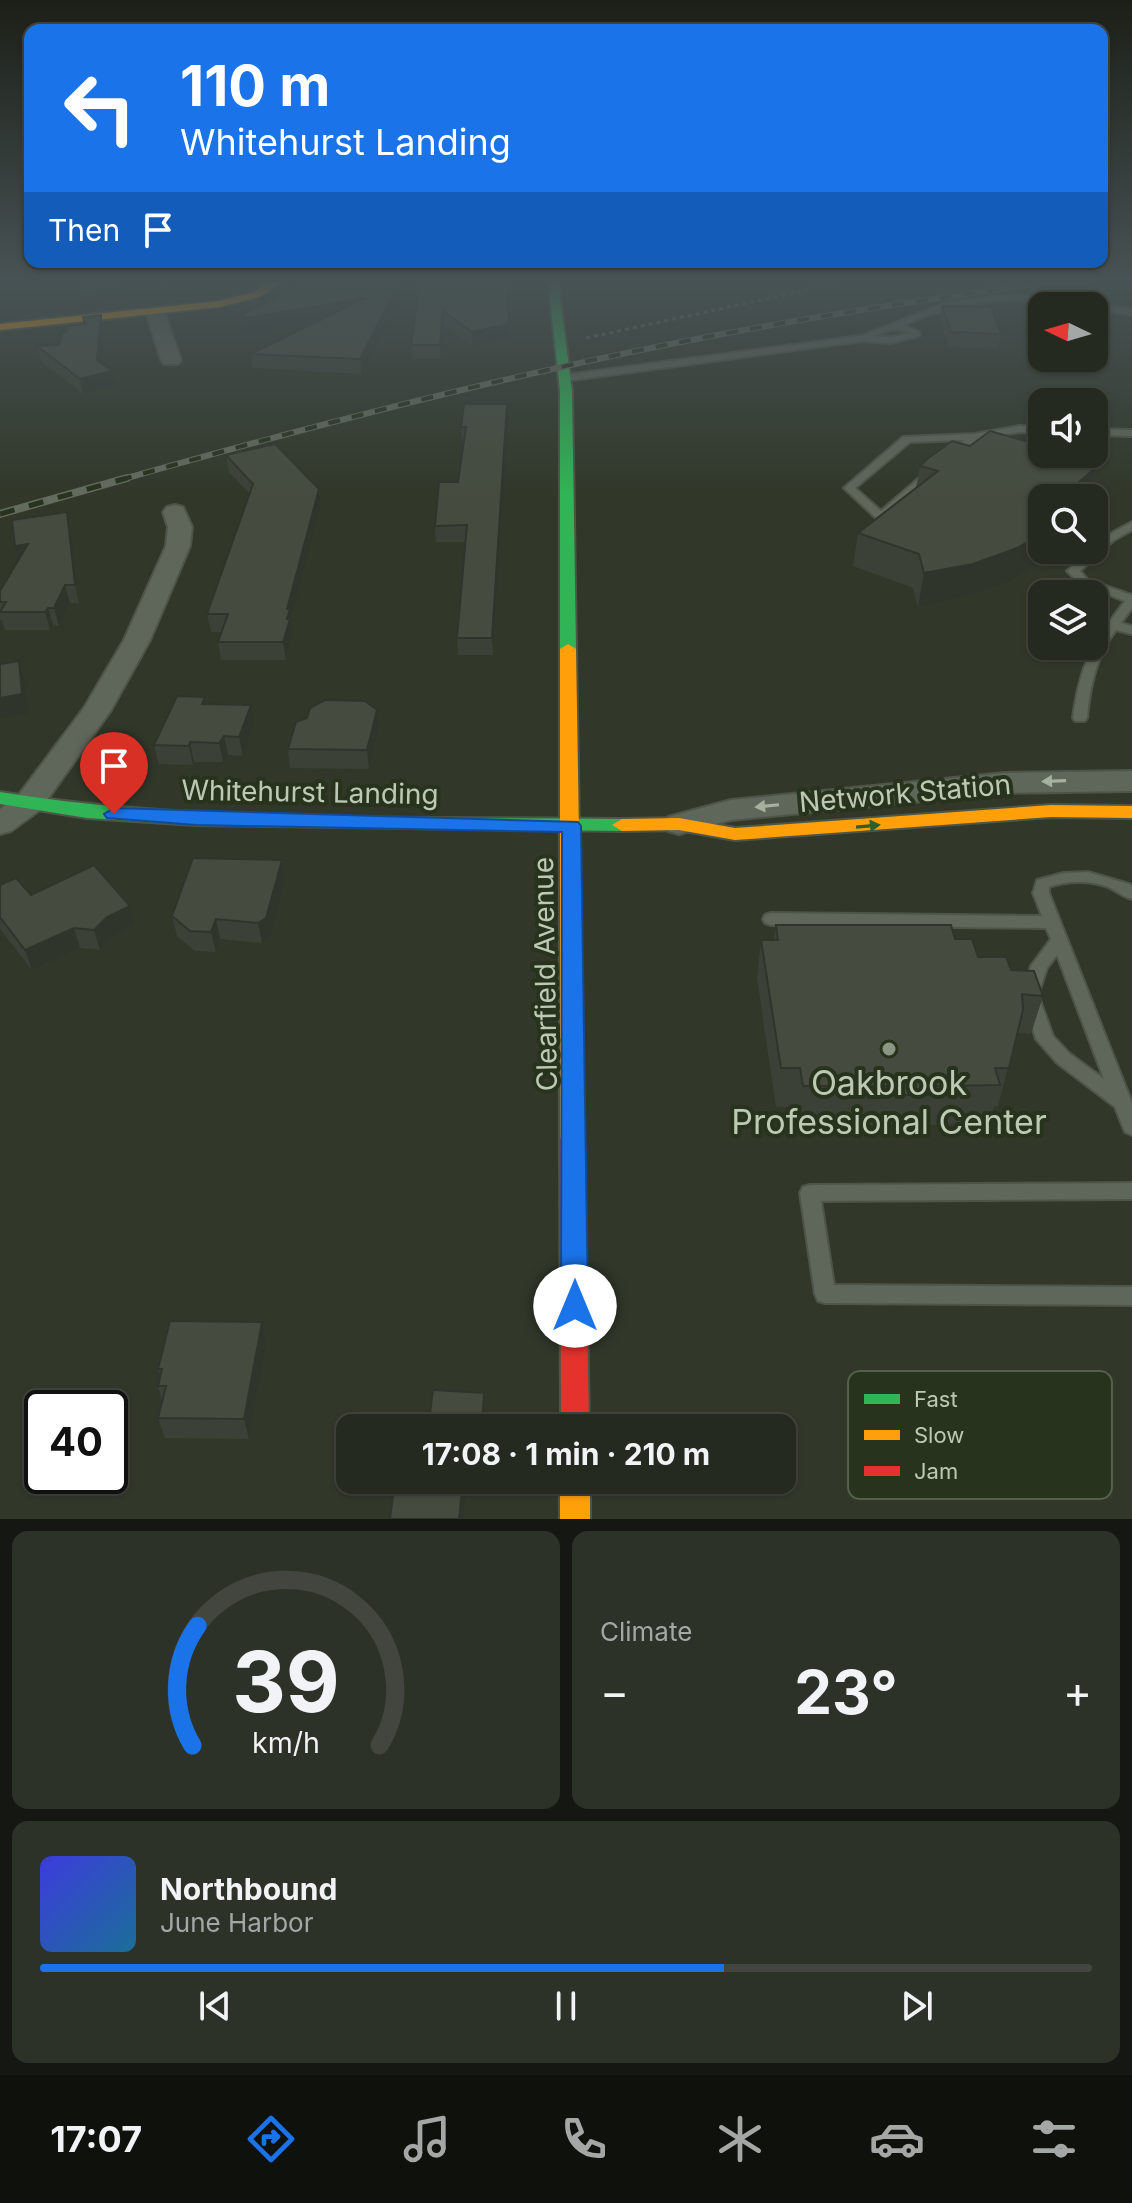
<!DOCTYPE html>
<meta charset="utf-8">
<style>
body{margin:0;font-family:Inter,sans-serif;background:#2d3229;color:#f1f3f6;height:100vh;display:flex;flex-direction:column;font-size:30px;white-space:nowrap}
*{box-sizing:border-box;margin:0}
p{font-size:26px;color:#a3a7a5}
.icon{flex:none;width:44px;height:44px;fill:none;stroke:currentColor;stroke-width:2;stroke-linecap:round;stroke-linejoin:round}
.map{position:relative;height:1519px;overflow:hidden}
.side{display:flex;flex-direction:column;gap:12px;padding:12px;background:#141712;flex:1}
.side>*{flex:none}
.guide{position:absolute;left:24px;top:24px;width:1084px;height:244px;border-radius:16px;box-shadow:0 2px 6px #0004,0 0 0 2px #42463e;background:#1a73e8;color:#fff;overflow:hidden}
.needle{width:52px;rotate:275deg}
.buttons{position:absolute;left:1028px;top:292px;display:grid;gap:16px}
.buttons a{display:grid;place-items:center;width:80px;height:80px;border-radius:16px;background:#252a20;box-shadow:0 2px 6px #0004,0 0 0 2px #42463e;font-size:40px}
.speed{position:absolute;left:24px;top:1390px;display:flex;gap:16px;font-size:40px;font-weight:700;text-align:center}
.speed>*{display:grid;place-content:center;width:104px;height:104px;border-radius:50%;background:#252a20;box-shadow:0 2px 6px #0004,0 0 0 2px #42463e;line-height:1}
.speed .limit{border:4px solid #111;border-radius:12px;background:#fff;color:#111}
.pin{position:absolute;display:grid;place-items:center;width:68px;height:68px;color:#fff;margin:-82px -34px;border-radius:50% 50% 50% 0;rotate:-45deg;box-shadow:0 0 8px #0007}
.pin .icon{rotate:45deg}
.me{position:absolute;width:88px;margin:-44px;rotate:0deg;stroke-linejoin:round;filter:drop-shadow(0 0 6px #0008)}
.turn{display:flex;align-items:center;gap:28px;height:168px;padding:0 24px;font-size:36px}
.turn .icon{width:104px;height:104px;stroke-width:2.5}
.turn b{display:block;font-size:56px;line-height:68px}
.then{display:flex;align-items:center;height:76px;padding:0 24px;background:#0003;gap:16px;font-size:30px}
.big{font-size:60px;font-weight:700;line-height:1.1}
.side .tile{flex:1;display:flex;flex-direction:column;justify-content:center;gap:12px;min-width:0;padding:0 28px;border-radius:16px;background:#2d3229}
.side .dial{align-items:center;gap:0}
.dial svg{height:208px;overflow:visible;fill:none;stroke:#42463e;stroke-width:7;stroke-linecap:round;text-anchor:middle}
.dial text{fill:#f1f3f6;stroke:none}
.song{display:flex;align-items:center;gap:24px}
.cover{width:96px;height:96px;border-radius:12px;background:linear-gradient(135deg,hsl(240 70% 55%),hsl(200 70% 35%))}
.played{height:8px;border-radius:4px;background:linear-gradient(90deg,#1a73e8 65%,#42463e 65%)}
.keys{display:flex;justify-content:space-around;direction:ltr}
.heat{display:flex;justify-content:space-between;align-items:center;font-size:44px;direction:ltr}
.side .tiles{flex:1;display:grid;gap:12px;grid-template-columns:1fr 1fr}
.tile:last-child{grid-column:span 2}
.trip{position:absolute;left:336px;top:1414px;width:460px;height:80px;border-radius:16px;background:#252a20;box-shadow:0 2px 6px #0004,0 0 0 2px #42463e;font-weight:700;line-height:80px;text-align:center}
.menu{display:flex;height:128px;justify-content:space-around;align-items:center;background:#0f110d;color:#a3a7a5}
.menu .icon{width:56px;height:56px}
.menu .current{color:#1a73e8}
.menu b{font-size:36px;color:#f1f3f6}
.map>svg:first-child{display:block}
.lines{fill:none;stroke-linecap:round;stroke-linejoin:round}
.lane-casing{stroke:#4d5548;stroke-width:4}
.street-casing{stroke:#4d5548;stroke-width:4}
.fast-casing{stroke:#4d5548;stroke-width:4}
.slow-casing{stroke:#4d5548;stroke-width:4}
.jam-casing{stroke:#4d5548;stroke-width:4}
.path{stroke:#63685c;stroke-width:3;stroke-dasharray:4 4;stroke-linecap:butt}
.lane{fill:#5f665a;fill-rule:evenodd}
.street{fill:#5f665a;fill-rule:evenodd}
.fast{fill:#30b455;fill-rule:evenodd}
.slow{fill:#ff9f0a;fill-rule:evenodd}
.jam{fill:#e5322d;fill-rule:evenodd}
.rail-far1-casing{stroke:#636a5e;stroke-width:6}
.rail-casing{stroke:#636a5e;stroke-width:8}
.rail-far1{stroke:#27331d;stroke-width:4;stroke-dasharray:12;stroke-linecap:butt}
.rail{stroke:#27331d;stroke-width:5;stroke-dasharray:15;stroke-linecap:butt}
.wall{fill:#3b4136}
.shaded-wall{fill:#30352c}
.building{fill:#454c3f;stroke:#30352c;stroke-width:2}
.oneway{fill:#a6b09e}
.oneway2{fill:#2a6031}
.route{fill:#1a73e8;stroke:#114b97;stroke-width:2}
.poi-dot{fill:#8c9684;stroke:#27331d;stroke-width:3}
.labels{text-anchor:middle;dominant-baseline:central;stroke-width:8;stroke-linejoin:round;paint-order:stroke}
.street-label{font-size:28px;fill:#bdc9b4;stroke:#27331d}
.near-poi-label{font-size:34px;fill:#bdc9b4;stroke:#27331d}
.key{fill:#27331d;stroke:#54604a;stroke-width:2}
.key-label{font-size:22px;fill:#bdc9b4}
</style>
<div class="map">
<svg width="1132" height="1519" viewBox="0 0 1132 1519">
<rect width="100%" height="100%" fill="#31382a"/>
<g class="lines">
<g class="lane-casing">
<g id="lane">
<path d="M1016 295 1067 299 1132 309V315L1094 309V306C1075 306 1057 302 1038 301 991 298 947 305 904 325L919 332V336L891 343 863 341 565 381 560 378 565 375 861 336 940 305 967 299ZM890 330H903L909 333 891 337 873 336Z"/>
<polygon points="1019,426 1042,427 1042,433 1019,432 977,439 952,459 947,456 964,440 910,442 855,488 881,511 926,472 934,472 934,476 885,519 877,519 844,488 903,437 974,434"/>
<polygon points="1094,429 1132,430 1132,436 1094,435"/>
<path d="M1132 522V530L1114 540 1080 571 1088 580 1132 595V608L1121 623 1132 626V634L1116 630C1096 656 1090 686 1087 718L1085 721H1075L1073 718C1080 663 1093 643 1125 601L1080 584 1067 571 1090 550H1094V546L1106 536Z"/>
<path d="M1088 872 1129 884 1132 886V899C1123 897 1117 891 1108 887 1090 880 1067 881 1049 887V893L1132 1103V1135L1125 1132 1115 1107 1057 1063 1036 1039 1022 995 1031 966 1051 939 1046 928 771 925 765 923 763 919 765 915 771 913 1042 916 1033 893 1037 880 1063 873ZM1057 955 1104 1079 1069 1053 1053 1036 1038 995 1047 968Z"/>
<polygon points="1132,1183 1132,1199 821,1201 834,1285 1132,1287 1132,1305 825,1303 818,1301 815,1294 800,1193 803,1187 810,1185"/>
</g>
</g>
<g class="street-casing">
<g id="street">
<polygon points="155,307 164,312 181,360 178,364 164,364 161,360 146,312"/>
<polygon points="175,505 183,507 192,527 190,546 150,640 111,710 40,810 11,831 0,834 0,809 18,796 84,708 124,640 166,546 168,527 163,512 167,507"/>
<polygon points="1132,771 1132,791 1004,793 731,820 679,834 668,831 663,824 668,817 731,800 1004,773"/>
</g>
</g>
<g class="fast-casing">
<g id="fast">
<polygon points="548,281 558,281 572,391 576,649 568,654 560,649 560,391"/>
<path d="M0 792C204 825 416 816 622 819L632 825 622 831 196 825 87 818 0 804Z"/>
</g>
</g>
<g class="slow-casing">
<g id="slow">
<polygon points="272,281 285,281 259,297 219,307 0,330 0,324 219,301 251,293"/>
<polygon points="568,644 576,649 584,1139 581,1146 572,1149 563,1146 560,1139 560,649"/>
<polygon points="1051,805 1132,806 1132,818 1051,817 735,840 679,830 622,831 612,825 622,819 679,818 735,828"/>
<rect x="560" y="1480" width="30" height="39"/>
</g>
</g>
<g class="jam-casing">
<polygon id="jam" points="572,1129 581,1132 584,1139 589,1428 561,1428 560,1139 563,1132"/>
</g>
<polyline class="path" points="586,338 849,281"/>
<use href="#lane" class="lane"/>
<use href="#street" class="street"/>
<use href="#fast" class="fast"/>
<use href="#slow" class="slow"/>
<use href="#jam" class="jam"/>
<g class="rail-far1-casing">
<path id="rail-far1" d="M120 480C307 427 496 378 686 341 809 317 934 298 1058 281"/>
</g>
<g class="rail-casing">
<polyline id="rail" points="0,514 127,478"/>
</g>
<use href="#rail-far1" class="rail-far1"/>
<use href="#rail" class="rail"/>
</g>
<g class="wall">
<polygon points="5,281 53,281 47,286 6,285"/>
<polygon points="153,281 225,281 187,295 182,288 170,291"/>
<polygon points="311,281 408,281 362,374 253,368 251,354 324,319 247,332 243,314"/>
<polygon points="420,281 509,338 472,346 444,325 441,359 412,359 411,345"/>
<polygon points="942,306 1001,334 998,349 948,347 940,320"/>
<polygon points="103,329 101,363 114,385 83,394 41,361 37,346 59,345"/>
<polygon points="508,419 493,655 458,655 457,638 465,542 436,542 435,526 458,482 463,442 462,442 461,427"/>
<polygon points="970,446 1094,469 1087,498 1042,498 1042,550 1051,550 1031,569 1009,582 966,597 918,607 913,588 853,566 858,533 916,488 920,466"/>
<polygon points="226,455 319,489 321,506 291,619 293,637 286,660 221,660 218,642 222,632 211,632 207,614 250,494 229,472"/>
<polygon points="67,512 71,529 79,603 70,603 59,626 53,625 50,630 5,630 2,620 0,620 0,591"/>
<polygon points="207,705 254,724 243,756 228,755 223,762 194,762 193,765 159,764 154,745"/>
<polygon points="379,728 369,769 290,768 288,749"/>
<polygon points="282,860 286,880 270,938 262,943 220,939 216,952 195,951 177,936 172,916"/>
<polygon points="0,885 31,895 130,906 135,925 112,937 100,950 80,948 32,970 0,929"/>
<polygon points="776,925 955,939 978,957 1011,970 1043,996 1031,1034 1017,1033 998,1106 994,1106 989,1124 926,1125 923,1134 894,1134 892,1125 797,1125 794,1107 776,1107 757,978 761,940 774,940"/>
<polygon points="267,1342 249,1439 165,1438 158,1418 162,1400 158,1386 160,1376 158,1369"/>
</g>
<g class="shaded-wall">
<polygon points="168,281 181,281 182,288 170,291"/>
<polygon points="187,281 225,281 187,295 185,282"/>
<polygon points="400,281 408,281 362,374 360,359"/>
<polygon points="131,285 133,298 105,301 105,305 82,308 79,295 103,288"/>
<polygon points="365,298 367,312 247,332 245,318"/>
<polygon points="443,311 444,325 441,359 440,345"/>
<polygon points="101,315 103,329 101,374 112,371 114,385 83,394 80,379 97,360"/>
<polygon points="509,324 509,338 472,346 472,332"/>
<polygon points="507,404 508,419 493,655 492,638"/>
<polygon points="1094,469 1087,498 1061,498"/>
<polygon points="319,489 321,506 291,619 293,637 286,660 283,642 287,619 287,609"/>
<polygon points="67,512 71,529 79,603 75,585"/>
<polygon points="1042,532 1042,550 1051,550 1031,569 1009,582 966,597 918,607 924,573"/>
<polygon points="28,544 19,563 15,546"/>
<polygon points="65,585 70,603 59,626 54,608"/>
<polygon points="48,608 53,625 50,630 45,612"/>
<polygon points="19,661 24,679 28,713 0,718 0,698"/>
<polygon points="251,705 254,724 243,756 239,737"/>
<polygon points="377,710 379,728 369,769 367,750"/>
<polygon points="224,736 228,755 223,762 219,743"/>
<polygon points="190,742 194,762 193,765 189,746"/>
<polygon points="282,860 286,880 270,938 262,943 258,923"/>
<polygon points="130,906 135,925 112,937 100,950 94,930 107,917"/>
<polygon points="216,919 220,939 216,952 211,932"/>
<polygon points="74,928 80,948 32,970 25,950"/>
<polygon points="262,1322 267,1342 249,1439 244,1419"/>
<polygon points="484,1393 485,1412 484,1428 482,1428"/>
<polygon points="463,1480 467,1480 463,1519 459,1519"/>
</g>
<g class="building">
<polygon points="77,281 130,281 131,285 103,288 102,292 79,295"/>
<polygon points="311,281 400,281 360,359 251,354 365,298 245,318 243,314"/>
<polygon points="420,281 507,281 509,324 472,332 443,311 440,345 411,345"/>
<polygon points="942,306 991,307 1001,334 951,332"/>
<polygon points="101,315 97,360 112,371 80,379 37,346 59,345 62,333 67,331 68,326 85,324 83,317"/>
<polygon points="464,404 507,404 492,638 457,638 467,525 435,526 439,482 458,482 466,427 461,427"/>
<polygon points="990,431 1042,446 1042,454 1078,454 1094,469 1061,498 1042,498 1042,532 1038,536 1017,548 973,564 924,573 919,554 858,533 938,471 920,466 926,460 952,441 970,446"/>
<polygon points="275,444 319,489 287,609 290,609 287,619 290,619 283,642 218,642 228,614 207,614 253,484 226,455"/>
<polygon points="67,512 75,585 65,585 54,608 48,608 45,612 0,612 6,602 0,602 0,591 28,544 15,546 12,520"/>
<polygon points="19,661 22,694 0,698 0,664"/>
<polygon points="177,696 205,697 202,704 251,705 239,737 224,736 219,743 190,742 189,746 154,745"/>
<polygon points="325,700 365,701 377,710 367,750 288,749 296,722 307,718 310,708"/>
<polygon points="193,858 282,860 266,918 258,923 216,919 211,932 190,931 172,916"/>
<polygon points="94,865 130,906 107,917 94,930 74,928 25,950 0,917 0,885 16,878 31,895"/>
<polygon points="776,925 951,925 955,939 972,939 978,957 1006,957 1011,970 1034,971 1043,996 1022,994 1023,1010 1009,1068 995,1068 1000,1085 931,1086 933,1095 903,1095 901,1086 803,1086 800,1068 781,1068 761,940 778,940"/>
<polygon points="170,1321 262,1322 244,1419 158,1418 166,1386 158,1386 162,1369 158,1369"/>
<polygon points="433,1390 484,1393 482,1428 428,1428"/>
<polygon points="395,1480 463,1480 459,1519 390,1519"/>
</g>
<defs><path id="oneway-solid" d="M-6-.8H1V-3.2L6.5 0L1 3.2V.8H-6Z" transform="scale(2)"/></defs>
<g class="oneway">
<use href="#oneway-solid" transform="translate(1054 781) rotate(178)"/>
<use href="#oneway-solid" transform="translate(767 806) rotate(174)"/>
</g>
<use class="oneway2" href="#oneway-solid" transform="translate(868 826) rotate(-5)"/>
<linearGradient id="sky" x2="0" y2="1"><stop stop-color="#1b1f17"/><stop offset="0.57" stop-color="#485355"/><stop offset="1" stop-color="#485355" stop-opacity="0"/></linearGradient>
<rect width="1132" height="494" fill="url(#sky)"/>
<polygon class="route" points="114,808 578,822 581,826 588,1306 584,1315 575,1318 565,1315 561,1306 562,832 196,825 107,818 104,814"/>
<circle class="poi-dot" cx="889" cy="1049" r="8"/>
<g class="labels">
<g class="street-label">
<text transform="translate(310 792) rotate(1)">Whitehurst Landing</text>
<text transform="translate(905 793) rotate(-5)">Network Station</text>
<text transform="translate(545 974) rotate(-91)">Clearfield Avenue</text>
</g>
<g class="near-poi-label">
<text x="889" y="1082">Oakbrook<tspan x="889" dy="39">Professional Center</tspan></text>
</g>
</g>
<rect x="848" y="1371" width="264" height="128" rx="12" class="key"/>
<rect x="864" y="1394" width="36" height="10" fill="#30b455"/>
<rect x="864" y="1430" width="36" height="10" fill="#ff9f0a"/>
<rect x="864" y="1466" width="36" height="10" fill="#e5322d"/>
<g class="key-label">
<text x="914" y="1407">Fast</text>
<text x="914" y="1443">Slow</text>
<text x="914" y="1479">Jam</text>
</g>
</svg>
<div class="buttons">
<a><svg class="needle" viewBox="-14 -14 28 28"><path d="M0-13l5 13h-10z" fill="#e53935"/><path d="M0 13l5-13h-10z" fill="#a3a7a5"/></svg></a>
<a><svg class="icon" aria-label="sound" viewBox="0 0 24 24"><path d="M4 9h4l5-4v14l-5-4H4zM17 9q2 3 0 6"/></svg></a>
<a><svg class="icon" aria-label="search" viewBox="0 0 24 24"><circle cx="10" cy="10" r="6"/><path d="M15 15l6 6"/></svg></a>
<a><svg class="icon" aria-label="layers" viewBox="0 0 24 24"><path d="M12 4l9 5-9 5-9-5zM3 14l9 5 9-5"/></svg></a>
</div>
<div class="speed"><div class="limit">40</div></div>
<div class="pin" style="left:114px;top:814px;background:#d93025"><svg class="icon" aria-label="arrive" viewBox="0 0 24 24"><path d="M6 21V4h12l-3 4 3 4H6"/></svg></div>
<svg class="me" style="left:575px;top:1306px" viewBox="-20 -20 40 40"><circle r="19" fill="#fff"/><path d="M0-13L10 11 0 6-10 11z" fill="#1a73e8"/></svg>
<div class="trip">17:08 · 1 min · 210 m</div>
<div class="guide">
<div class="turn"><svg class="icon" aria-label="left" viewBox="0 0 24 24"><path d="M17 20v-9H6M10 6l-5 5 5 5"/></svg><div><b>110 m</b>Whitehurst Landing</div></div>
<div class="then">Then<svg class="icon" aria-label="arrive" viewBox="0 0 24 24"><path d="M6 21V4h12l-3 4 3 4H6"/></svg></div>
</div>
</div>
<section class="side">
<div class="tiles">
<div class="tile dial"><svg viewBox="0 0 100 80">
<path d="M14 69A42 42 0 1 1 86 69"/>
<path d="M14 69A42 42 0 0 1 16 23" stroke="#1a73e8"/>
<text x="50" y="56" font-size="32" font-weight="700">39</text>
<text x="50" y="72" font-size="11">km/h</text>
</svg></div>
<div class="tile"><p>Climate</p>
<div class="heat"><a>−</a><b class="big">23°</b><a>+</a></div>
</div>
<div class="tile">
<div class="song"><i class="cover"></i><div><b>Northbound</b><p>June Harbor</p></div></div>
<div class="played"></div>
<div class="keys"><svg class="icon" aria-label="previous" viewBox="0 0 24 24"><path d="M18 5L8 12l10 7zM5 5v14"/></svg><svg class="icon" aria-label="pause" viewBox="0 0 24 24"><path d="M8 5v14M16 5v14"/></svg><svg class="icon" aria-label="next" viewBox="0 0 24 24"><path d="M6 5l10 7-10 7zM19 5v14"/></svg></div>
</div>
</div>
</section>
<nav class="menu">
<b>17:07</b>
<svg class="icon current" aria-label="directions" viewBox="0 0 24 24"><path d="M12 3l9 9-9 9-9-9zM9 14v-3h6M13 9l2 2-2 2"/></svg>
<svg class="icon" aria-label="music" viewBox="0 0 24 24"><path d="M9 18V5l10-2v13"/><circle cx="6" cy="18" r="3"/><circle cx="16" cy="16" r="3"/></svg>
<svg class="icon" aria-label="phone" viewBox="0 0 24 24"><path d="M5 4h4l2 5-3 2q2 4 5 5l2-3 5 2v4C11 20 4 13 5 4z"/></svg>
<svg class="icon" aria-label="climate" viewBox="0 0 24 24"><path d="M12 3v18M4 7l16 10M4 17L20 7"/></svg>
<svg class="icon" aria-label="car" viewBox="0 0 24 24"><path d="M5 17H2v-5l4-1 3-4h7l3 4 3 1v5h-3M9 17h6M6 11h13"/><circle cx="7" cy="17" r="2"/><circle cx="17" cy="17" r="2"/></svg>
<svg class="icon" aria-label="filters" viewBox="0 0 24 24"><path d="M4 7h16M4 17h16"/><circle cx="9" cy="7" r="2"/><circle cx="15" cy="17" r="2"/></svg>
</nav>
